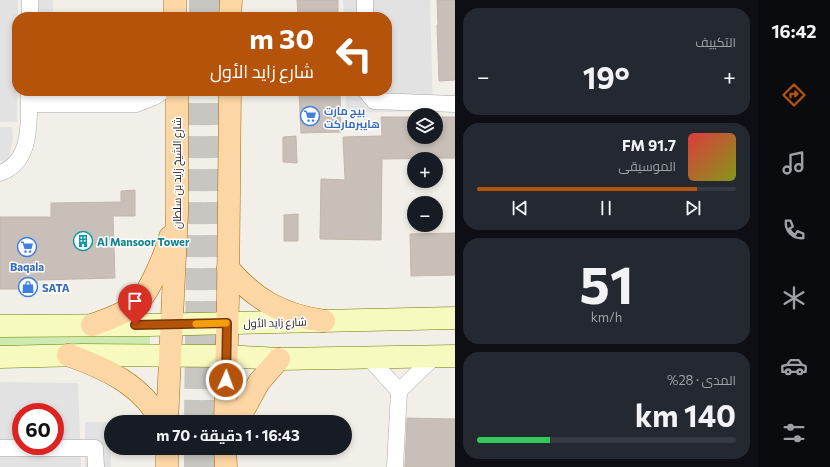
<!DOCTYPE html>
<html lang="ar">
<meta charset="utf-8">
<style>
body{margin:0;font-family:Commissioner,Cairo,sans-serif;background:#242831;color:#f1f3f6;direction:rtl;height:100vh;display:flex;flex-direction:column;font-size:15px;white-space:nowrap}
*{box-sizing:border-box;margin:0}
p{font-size:13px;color:#9ea1a6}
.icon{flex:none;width:22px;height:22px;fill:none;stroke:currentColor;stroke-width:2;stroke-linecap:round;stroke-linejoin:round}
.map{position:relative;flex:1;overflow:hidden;direction:ltr}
.drawer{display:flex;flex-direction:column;gap:8px;padding:8px;background:#0d0f14;width:303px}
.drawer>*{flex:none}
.top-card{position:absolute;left:12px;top:12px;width:380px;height:84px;border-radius:16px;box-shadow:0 2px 6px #0003;direction:rtl;background:#b45309;color:#fff;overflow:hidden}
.controls{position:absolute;left:407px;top:108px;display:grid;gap:8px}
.controls a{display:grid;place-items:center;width:36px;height:36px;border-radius:50%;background:#171b24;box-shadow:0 2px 6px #0003;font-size:20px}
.speed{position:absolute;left:12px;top:403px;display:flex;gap:8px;font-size:20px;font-weight:700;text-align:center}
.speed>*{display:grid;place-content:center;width:52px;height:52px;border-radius:50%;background:#171b24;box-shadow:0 2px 6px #0003;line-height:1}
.speed .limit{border:6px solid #d22;background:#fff;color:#111}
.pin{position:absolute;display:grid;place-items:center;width:34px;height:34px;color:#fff;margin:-41px -17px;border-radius:50% 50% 50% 0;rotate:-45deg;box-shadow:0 0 4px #0007}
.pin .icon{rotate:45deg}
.me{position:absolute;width:44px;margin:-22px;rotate:2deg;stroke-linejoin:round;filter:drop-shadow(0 0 3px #0008)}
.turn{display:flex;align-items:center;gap:14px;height:84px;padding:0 12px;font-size:18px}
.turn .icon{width:52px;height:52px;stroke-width:2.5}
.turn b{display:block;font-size:28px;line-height:34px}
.big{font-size:30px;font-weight:700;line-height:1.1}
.drawer .tile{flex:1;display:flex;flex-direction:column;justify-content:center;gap:6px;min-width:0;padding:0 14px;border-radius:16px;background:#242831}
.drawer .dial{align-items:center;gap:0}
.dial b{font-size:52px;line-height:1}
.song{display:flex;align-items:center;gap:12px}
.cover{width:48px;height:48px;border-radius:6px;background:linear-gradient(135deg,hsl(0 70% 55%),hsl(70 70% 35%))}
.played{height:4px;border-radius:2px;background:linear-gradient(90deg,#b45309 85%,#363941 85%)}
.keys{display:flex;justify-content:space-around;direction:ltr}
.heat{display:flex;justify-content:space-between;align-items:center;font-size:22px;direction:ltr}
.charge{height:6px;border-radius:3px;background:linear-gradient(90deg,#34c759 28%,#363941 0)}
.trip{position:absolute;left:104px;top:415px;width:248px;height:40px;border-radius:20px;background:#171b24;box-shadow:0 2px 6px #0003;font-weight:700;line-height:40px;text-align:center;direction:rtl}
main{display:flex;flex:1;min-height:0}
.tabs{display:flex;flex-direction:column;width:72px;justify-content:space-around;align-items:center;background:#090b0e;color:#9ea1a6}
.tabs .icon{width:28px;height:28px}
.tabs .active{color:#b45309}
.tabs b{font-size:18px;color:#f1f3f6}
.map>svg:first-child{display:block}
.grass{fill:#cdebb0}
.parking{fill:#e2e2e2;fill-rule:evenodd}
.building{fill:#c7bfb8;stroke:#c4b6ab}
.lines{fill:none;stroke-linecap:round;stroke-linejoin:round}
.highway-tunnel{stroke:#c8c6c1;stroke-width:22;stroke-dasharray:22 11;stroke-linecap:butt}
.street-casing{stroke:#a9a9a9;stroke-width:17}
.secondary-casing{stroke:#707d05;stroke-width:23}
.primary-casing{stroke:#a06b00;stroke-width:23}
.street{stroke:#fff;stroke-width:16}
.secondary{stroke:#f7fabf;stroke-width:22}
.primary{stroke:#fcd6a4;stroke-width:22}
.route-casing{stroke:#753606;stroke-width:10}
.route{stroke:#b45309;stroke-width:7}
.slow{stroke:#f59e0b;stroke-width:7}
.labels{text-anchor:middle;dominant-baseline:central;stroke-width:3;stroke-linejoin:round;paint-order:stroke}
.shop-label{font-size:11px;font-weight:bold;fill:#366cbe;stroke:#fff;text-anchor:start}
.street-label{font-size:11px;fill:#222;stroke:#fff}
.culture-label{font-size:11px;font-weight:bold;fill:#0d838f;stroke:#fff;text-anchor:start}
</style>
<main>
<nav class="tabs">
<b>16:42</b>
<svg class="icon active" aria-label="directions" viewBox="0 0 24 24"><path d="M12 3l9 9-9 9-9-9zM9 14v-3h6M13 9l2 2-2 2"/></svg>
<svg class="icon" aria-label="music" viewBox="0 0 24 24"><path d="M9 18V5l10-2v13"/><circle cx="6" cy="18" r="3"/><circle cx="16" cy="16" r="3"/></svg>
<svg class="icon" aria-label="phone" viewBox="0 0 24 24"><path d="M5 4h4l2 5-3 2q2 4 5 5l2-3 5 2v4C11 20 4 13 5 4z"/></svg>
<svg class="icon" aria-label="climate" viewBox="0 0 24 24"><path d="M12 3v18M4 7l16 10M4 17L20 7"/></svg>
<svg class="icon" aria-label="car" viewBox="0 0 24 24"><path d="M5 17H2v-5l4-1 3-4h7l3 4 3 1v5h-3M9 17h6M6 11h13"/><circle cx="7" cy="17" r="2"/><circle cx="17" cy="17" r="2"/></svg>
<svg class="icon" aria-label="filters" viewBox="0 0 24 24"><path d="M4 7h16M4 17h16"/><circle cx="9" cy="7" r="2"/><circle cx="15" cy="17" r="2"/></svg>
</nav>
<section class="drawer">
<div class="tile"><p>التكييف</p>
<div class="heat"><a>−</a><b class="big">19°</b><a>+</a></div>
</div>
<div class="tile">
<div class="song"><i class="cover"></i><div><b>91.7 FM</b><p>الموسيقى</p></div></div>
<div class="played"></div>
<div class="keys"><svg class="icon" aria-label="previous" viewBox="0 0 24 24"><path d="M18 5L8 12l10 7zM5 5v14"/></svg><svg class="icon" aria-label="pause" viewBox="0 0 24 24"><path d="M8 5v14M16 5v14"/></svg><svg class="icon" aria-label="next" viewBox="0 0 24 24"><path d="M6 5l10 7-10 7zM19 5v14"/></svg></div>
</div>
<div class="tile dial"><b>51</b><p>km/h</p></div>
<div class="tile"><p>المدى · 28%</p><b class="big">140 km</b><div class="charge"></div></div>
</section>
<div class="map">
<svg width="455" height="467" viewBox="0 0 455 467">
<rect width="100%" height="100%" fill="#f2efe9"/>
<polygon class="grass" points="150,336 150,345 0,348 0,337"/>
<g class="parking">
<polygon points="0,0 18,0 17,122 0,122"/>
<rect x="39" y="0" width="14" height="17"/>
<polygon points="343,0 430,0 433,111 346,113 346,91 387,91 387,17 344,17"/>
<polygon points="0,127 12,127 13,140 8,161 0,161"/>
<path d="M0 382 78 383 81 467H0ZM21 412H55V446H21Z"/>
<rect x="85" y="422" width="26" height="45"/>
</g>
<g class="building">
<polygon points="297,0 338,0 338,17 298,17"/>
<polygon points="437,0 455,0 455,80 439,81 437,25 438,25"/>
<polygon points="299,91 340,91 341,132 301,133"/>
<polygon points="381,117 414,117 414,137 436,137 436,117 455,117 455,158 382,159 381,240 320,239 321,179 345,180 343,137 382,136"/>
<polygon points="296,136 297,163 283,162 283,137"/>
<polygon points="135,190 135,216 113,216 115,278 37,280 37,289 0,289 0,217 51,217 51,203 121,202 121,191"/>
<polygon points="298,214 298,241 284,241 284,215"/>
<polygon points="455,233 455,275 411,276 410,234"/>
<polygon points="407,418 455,419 455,467 405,467"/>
</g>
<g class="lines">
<g class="highway-tunnel">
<polyline points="200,17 200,0"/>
<polyline points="220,17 220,0"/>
<polyline points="195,422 199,91"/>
<polyline points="215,422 218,91"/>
<polyline points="195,448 195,467"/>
<polyline points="214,467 214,448"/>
</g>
<g class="street-casing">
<g id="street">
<polyline points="365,0 365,17"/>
<polyline points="30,17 30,0"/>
<polyline points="366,91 374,101 455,104"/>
<polyline points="29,104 136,104 154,97 163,91"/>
<path d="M0 173C33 162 29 119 29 91"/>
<polyline points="369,358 399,391"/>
<polyline points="0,448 95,448 96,467"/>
<polyline points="395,467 399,391 434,357"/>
</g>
</g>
<g class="secondary-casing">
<g id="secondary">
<polyline points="0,326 149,325 455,318"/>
<polyline points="0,357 82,355 226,356 279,359 455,356"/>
</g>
</g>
<g class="primary-casing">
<g id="primary">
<polyline points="175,0 175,17"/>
<polyline points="230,17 231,0"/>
<path d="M228 268C255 300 283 315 324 321"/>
<path d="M92 325C108 319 128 313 141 299 151 288 166 252 170 237"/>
<path d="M68 355C105 368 143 385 161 422"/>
<polyline points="167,422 177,213 177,91"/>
<polyline points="225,422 228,299 230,91"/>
<polyline points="237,422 259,382 279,359"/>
<polyline points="167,448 167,467"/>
<polyline points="225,448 226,467"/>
</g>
</g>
<use href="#street" class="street"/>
<use href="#secondary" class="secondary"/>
<use href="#primary" class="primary"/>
</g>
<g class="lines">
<g class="route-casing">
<polyline id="route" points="135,325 227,323 226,380"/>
</g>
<use href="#route" class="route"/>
<polyline class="slow" points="196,324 226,323"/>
</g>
<defs>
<g id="supermarket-ring" transform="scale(1)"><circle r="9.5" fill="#fff" stroke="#3f7fe0" stroke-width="1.5"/><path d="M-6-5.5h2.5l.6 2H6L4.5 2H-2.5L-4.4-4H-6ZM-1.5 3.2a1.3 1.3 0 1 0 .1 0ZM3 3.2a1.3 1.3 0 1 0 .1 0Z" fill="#3f7fe0"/></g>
<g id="building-ring" transform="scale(1)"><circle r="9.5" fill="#fff" stroke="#0f9aa8" stroke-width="1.5"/><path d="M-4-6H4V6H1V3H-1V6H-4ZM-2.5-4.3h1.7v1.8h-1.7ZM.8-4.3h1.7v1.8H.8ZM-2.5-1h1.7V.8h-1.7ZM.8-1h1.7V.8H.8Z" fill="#0f9aa8"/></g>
<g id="shop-ring" transform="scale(1)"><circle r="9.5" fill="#fff" stroke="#3f7fe0" stroke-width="1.5"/><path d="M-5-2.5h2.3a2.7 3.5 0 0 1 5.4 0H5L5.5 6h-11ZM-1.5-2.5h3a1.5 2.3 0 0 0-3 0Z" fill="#3f7fe0"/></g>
</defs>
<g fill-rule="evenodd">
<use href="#supermarket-ring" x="310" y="116"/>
<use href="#building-ring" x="83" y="241"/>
<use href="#supermarket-ring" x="27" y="247"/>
<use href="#shop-ring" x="28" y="287"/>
</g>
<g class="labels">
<g class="shop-label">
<text x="324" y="110">بيج مارت<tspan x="324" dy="13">هايبرماركت</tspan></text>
<text x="27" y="266" text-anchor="middle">Baqala</text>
<text x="42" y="287">SATA</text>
</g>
<g class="street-label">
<text transform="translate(176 173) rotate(-90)">شارع الشيخ زايد بن سلطان</text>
<text transform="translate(275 322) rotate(-2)">شارع زايد الأول</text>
</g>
<g class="culture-label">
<text x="97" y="241">Al Mansoor Tower</text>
</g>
</g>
</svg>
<div class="controls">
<a><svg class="icon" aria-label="layers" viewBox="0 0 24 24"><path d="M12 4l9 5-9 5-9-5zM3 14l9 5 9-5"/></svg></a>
<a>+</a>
<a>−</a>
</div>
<div class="speed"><div class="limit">60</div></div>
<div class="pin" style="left:135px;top:325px;background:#d93025"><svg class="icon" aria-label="arrive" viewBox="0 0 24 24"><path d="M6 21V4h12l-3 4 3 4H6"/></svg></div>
<svg class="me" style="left:226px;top:380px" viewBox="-20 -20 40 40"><circle r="17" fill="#b45309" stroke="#fff" stroke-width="3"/><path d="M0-11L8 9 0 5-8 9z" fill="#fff"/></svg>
<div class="trip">16:43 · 1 دقيقة · 70 m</div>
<div class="top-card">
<div class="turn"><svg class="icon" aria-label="left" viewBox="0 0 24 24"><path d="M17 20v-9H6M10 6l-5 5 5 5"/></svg><div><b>30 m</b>شارع زايد الأول</div></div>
</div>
</div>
</main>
